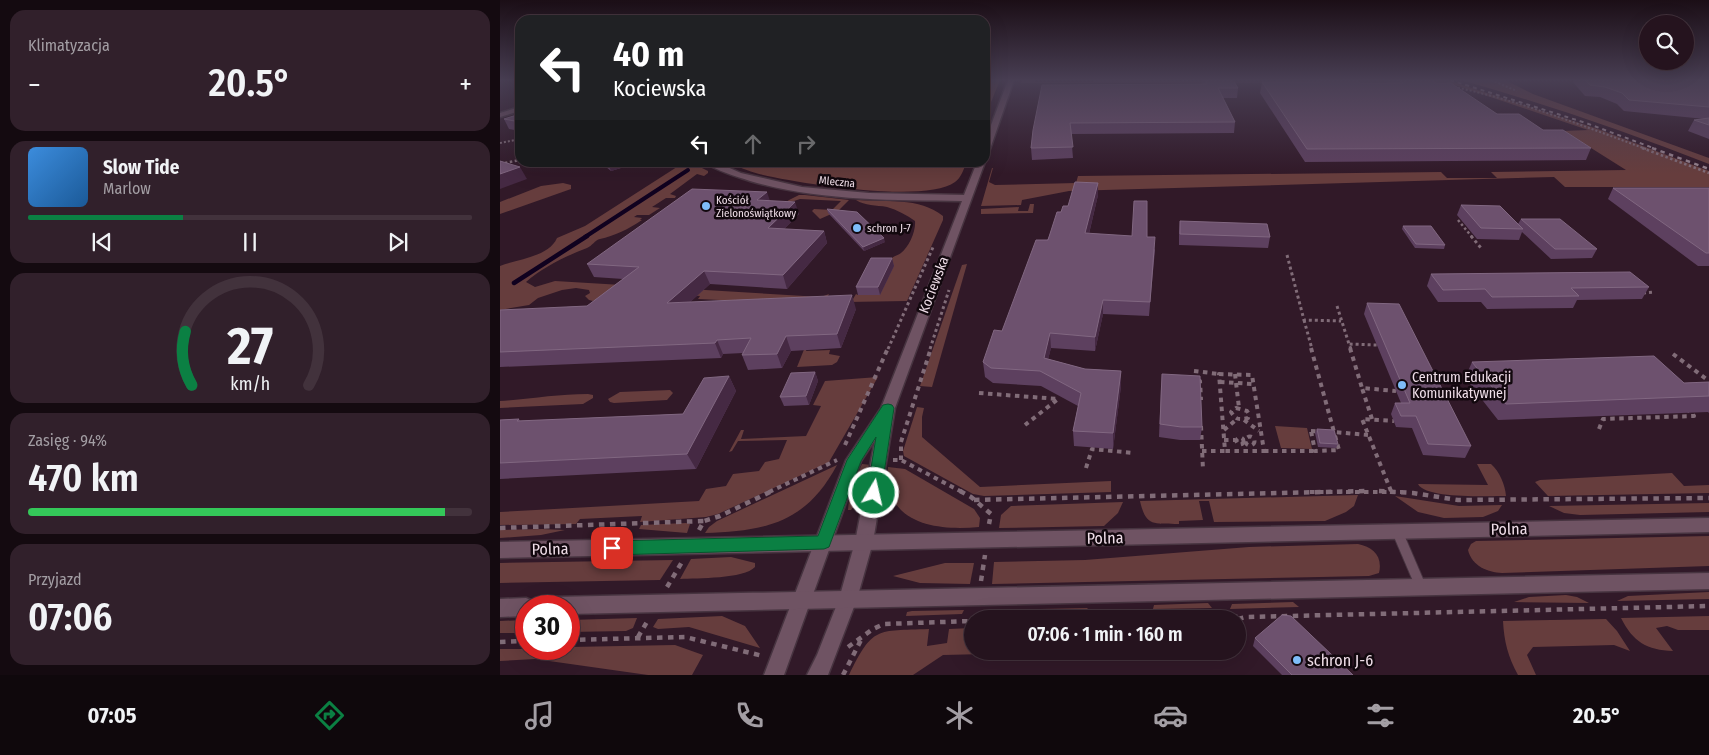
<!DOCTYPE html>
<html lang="pl">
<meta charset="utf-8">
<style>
body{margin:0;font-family:"Fira Sans Condensed",sans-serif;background:#31202b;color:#f1f3f6;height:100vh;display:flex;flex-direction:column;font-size:19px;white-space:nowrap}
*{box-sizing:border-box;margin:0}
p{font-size:16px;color:#a39ea4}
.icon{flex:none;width:28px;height:28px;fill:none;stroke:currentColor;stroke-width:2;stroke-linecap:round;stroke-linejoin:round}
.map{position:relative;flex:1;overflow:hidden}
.side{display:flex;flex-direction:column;gap:10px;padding:10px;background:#140a10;width:500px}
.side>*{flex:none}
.hud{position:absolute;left:15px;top:15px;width:475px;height:152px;border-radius:15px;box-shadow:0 5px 20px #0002,0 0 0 1px #42323c;background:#202124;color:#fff;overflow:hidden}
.buttons{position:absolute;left:1139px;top:15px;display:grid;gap:10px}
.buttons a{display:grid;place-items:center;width:55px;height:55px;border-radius:50%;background:#25131e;box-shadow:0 5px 20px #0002,0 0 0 1px #42323c;font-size:25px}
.speed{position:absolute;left:15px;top:595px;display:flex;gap:10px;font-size:25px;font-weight:700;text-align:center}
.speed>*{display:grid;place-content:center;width:65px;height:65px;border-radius:50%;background:#25131e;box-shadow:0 5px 20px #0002,0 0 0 1px #42323c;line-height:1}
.speed .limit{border:8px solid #d22;background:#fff;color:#111}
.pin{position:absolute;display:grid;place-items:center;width:42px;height:42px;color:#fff;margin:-21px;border-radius:10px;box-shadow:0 2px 8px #0006}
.me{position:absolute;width:55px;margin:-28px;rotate:9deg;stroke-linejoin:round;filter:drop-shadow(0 0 4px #0008)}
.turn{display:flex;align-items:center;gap:18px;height:105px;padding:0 15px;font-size:22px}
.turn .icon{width:65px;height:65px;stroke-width:2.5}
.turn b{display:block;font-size:35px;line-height:42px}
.lanes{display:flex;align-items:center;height:48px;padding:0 15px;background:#0003;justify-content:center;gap:25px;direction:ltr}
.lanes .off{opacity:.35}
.big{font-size:38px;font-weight:600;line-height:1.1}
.side .widget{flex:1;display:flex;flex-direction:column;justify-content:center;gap:8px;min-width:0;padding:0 18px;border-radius:15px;background:#31202b}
.side .dial{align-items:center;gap:0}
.dial svg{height:130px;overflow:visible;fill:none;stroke:#42323c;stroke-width:7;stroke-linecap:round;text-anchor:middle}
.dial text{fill:#f1f3f6;stroke:none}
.song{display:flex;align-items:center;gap:15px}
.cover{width:60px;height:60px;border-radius:8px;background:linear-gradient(135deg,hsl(210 70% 55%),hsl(210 70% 35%))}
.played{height:5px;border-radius:2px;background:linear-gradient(90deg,#0b8043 35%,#42323c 35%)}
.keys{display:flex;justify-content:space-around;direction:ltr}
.heat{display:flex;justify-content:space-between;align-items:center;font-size:28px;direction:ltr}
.charge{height:8px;border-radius:4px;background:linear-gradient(90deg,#34c759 94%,#42323c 0)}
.trip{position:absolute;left:464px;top:610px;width:282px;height:50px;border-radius:25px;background:#25131e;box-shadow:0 5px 20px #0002,0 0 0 1px #42323c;font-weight:600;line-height:50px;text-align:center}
.dock{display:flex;height:80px;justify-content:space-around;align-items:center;background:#0f080c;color:#a39ea4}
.dock .icon{width:35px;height:35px}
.dock .current{color:#0b8043}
.dock b{font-size:22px;color:#f1f3f6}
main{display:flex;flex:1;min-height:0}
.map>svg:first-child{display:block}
.green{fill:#663d3d}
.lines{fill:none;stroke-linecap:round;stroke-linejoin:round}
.stream-far1{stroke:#10011f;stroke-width:4}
.stream{stroke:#10011f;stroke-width:4.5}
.lane-casing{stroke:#473440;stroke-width:12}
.street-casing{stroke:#473440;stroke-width:3}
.secondary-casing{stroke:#473440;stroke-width:3}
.path-far4{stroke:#816c78;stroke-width:2;stroke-dasharray:2 2;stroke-linecap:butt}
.path-far3{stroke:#816c78;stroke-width:2.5;stroke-dasharray:2.5 2.5;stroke-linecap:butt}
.path-far2{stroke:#816c78;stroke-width:3;stroke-dasharray:3 3;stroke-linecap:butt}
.path-far1{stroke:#816c78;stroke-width:4;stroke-dasharray:4.5 4.5;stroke-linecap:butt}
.path{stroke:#816c78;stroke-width:4.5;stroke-dasharray:5.5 5.5;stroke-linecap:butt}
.lane{stroke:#6f5363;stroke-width:10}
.street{fill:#6f5363;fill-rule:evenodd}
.secondary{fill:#6f5363;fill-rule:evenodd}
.rail-far1{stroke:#95818d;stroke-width:2;stroke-dasharray:4 4;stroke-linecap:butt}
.rail{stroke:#95818d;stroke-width:2.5;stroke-dasharray:4.5 4.5;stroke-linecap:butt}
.wall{fill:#5d405f}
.shaded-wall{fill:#452943}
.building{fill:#6d516e;stroke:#816781}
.route{fill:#0b8043;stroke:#07532c}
.poi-dot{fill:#7ebdf9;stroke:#12080e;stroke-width:2}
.labels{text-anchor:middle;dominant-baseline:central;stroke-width:5;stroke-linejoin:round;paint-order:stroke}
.far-street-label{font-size:11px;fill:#efdee8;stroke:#12080e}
.far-poi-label{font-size:11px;fill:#efdee8;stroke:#12080e;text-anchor:start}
.street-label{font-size:14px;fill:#efdee8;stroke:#12080e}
.poi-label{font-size:14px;fill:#efdee8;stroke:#12080e;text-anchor:start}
.near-street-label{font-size:16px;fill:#efdee8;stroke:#12080e}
.near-poi-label{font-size:16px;fill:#efdee8;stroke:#12080e;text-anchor:start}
</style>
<main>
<section class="side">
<div class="widget"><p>Klimatyzacja</p>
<div class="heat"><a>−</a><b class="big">20.5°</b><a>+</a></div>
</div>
<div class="widget">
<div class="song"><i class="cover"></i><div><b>Slow Tide</b><p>Marlow</p></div></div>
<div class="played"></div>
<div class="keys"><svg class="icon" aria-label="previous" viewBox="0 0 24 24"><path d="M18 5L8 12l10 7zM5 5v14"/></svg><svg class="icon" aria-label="pause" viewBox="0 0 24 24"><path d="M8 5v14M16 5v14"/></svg><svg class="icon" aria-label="next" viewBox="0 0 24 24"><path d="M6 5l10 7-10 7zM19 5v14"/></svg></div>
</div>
<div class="widget dial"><svg viewBox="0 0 100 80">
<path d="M14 69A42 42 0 1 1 86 69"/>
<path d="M14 69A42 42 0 0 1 10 36" stroke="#0b8043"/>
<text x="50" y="56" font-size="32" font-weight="700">27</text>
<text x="50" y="72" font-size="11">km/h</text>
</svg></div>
<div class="widget"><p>Zasięg · 94%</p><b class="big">470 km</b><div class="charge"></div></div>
<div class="widget"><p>Przyjazd</p><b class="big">07:06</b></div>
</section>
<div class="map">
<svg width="1209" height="675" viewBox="0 0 1209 675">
<rect width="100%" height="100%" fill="#311928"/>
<g class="green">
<polygon points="485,80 500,80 485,117"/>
<polygon points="522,80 535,80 535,82 593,82 593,80 769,82 778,80 947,80 1098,129 1209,171 1209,187 1065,187 1054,177 569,191 522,200 521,205 481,206 492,168 493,168 489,182 495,185 576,183 578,176 941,172 947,178 997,178 991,172 1126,170 1064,131 1088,130 946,82 521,83"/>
<path d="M961 80H1005L1033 94 1209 158V164C1128 132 1045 104 961 80Z"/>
<path d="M175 163H192L208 171V173L204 176 197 174 170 194 176 196 175 198H166L152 207 160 208 149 215H137L134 217 142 218 140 220H142C129 229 114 236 100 239 95 240 92 246 87 248 66 256 43 267 26 282L35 287 55 281 321 297 329 294 326 300 353 299 356 294 358 295C370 283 381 272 391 259 393 256 397 256 401 253 409 247 416 231 415 221 407 215 397 210 387 207 376 205 365 206 356 200 384 202 420 197 443 216V220L407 301 287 303 198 299 200 296 130 291 108 294 93 301 89 300 85 296 90 293 89 290 76 288 62 290 38 298 29 305 0 310V266C17 259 49 257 57 238L85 226 180 165Z"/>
<path d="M227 163H466C464 169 461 178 455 182 425 204 297 183 259 174 248 171 237 166 227 163Z"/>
<polygon points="63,183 71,185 71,189 0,214 0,202 41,186"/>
<polygon points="299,195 305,195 349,200 338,211 320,219 312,211 314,209 332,210 341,201 300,199 282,205 289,200"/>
<polygon points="530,204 534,204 533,213 481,214 481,209 519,207 518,211 528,211"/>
<polygon points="467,264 432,387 420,386 462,265"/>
<polygon points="305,347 307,347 306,351 330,350 329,354 340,356 337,362 332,365 297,367"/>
<polygon points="378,377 329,462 218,514 206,517 140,522 142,516 80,519 76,524 0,525 0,512 199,501 206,489 226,486 233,474 259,471 265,462 279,459 287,440 238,441 232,451 229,452 241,430 244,430 241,439 306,436 321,406 313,405 325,381"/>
<polygon points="170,390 173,393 167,400 114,403 110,402 108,399 120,392"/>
<path d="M88 394 93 395V398L83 404 0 408V401C30 399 58 394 88 394Z"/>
<polygon points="417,407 424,408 422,417 422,437 480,487 611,481 611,492 484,496 473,494 404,456 403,451"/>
<polygon points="775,426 807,428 812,449 781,448"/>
<polygon points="362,464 372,465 365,491 351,510 348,510 350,490"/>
<path d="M977 464H991C1000 472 1005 485 1006 496 989 496 925 499 918 484L988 485Z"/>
<path d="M337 465C306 523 266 531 205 533L209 527 217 521Z"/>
<path d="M388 467 405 469 474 509 480 518 479 527C436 531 383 524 388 467Z"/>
<polygon points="1172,473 1184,486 1209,485 1209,493 1048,496 1035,482 1040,480"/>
<path d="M858 495 854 506 846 512 825 521 714 522 709 501H699L703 520 679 521V524C655 523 646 528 640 501Z"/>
<polygon points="895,496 959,506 1002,505 998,511 983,517 944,518 918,512"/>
<polygon points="623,502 618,513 604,526 499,528 501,515 511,506"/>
<polygon points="1209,503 1209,512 1080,515 1064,513 1049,506"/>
<polygon points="186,523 190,524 187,533 139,529 141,525"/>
<polygon points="42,529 65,530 41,535 0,538 0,530"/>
<path d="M1209 536V566L1002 573C987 572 972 566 968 550L971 544 976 541Z"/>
<path d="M858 544C873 547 883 556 879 573L869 576 492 584 494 562 585 560 749 547Z"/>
<path d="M231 557 255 563V567C244 579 197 578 180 579L191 559Z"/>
<polygon points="173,560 160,580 0,583 0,563"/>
<polygon points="445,563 474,563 470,584 420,583 393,576"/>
<polygon points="1209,592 1209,599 1117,601 1128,596"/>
<polygon points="1066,595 1077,597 1089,603 1014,602 1029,597"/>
<polygon points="793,602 799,607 730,609 732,604"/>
<polygon points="708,603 712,608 653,609 654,605"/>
<polygon points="587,608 590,611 491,614 489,610"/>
<polygon points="464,610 462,614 406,616 407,612 412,611"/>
<polygon points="222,616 245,626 260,648 189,627 158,629 153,627 158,619"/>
<path d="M1209 616V630H1178L1167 626 1156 628 1173 651C1147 650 1133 642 1121 618Z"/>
<polygon points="137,618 133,628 126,631 69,632 69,620"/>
<path d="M1106 619 1117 631 1130 651 1114 645 1033 647 1027 655 1036 675H1018C1008 657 1004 641 1003 621Z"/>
<polygon points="26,620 26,633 0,633 0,621"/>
<path d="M472 628V651H603L443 655 413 675H349C373 626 376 631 429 629L427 646 447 643 449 629Z"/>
<polygon points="175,645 203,655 192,675 148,675 35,659 0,661 0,649 69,649 69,647"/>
</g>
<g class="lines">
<polyline class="stream-far1" points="85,237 188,170"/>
<polyline class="stream" points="14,283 87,236"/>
<g class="lane-casing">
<polyline id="lane" points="897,531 921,587"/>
</g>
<g class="street-casing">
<g id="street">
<polygon points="508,80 514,80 489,152 485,154 485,141"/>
<path d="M204 162H216L241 173 302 187 369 193 464 195 477 162H485L395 408 373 542 357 599 328 675H307L317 655 339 599 355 542 375 440 361 461 284 675H264L346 460 381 408 462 201C391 200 319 201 250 181 235 176 217 171 204 162Z"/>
</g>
</g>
<g class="secondary-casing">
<g id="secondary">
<polygon points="20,107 20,111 0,117 0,113"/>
<polygon points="1209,518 1209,532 0,558 0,542"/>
<polygon points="1209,573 1209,589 69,614 69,606 42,606 45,600 52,597"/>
<polygon points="26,598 33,601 35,606 26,606 26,616 0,617 0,599"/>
</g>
</g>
<g class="path-far4">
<polyline points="682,80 691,80"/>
<polyline points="991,80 1017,91"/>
<path d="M954 87C1019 100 1083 126 1146 149"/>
<polyline points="0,143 20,139"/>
</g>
<g class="path-far3">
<polyline points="1142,148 1209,173"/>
<polyline points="0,164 20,160"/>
<polyline points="958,220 972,237"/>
</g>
<g class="path-far2">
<polyline points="971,236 981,248"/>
<polyline points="787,255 804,320 841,321"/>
<polyline points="1143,293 1154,292"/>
<polyline points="837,306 849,344"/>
<polyline points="804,320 812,349"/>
<polyline points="388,349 434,245"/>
<polyline points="430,349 449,290"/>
<polyline points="851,349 849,344 877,345"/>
</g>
<g class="path-far1">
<polyline points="811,348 834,432 868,435"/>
<polyline points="850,348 862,388"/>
<polyline points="1173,354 1209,381"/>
<polyline points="694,371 719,374"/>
<polygon points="719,374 752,375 764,451 725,451"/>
<polyline points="735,374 739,408"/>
<polyline points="698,380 700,381 701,400"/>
<polyline points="720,382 753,384"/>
<polyline points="479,393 558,399 525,425"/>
<path d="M736 408 747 411 749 414 748 418C739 420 736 420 731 412Z"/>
<polyline points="872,419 862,388 896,391"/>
<polyline points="744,420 759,431"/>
<polyline points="701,426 703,470"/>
<polyline points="1099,429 1103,419 1194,416 1188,410"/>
<polyline points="724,430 737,419"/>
<polygon points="811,431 834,432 839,450 815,451"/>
<circle cx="750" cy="441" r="4.5"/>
<circle cx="740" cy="441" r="3.5"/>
<polyline points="724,440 735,440"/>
<polyline points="345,445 388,348"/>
<polyline points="702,451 725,451"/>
<polyline points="764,451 815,451"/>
<polyline points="393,460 401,460 462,492"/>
<polyline points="401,460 401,442 431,348"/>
<polyline points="586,468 592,449 634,453"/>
<polyline points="891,491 862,419 894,421"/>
<polyline points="269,492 337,460"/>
<polyline points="810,492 903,492"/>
</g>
<g class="path">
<polyline points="460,491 471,497 491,514 489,524"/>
<polyline points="879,491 913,493 958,500 1209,498"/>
<polyline points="474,500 865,491"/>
<polyline points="0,528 204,521"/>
<polyline points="199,530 204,521 220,516 272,491"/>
<polyline points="481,581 485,555"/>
<polyline points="167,587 182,562"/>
<polyline points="556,619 649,614 743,617"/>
<polyline points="738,619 746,617 1209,606"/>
<polyline points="138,637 148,620"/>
<polyline points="69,640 185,637 263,656"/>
<polyline points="0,642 26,641"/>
<polyline points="348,647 373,629 384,624 472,621"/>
<polyline points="343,675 361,640"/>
</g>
<use href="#lane" class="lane"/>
<use href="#street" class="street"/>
<use href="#secondary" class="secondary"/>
<polyline class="rail-far1" points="950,80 1086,123 1156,149"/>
<polyline class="rail" points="1152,148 1209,169"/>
</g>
<g class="wall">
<polygon points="700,80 733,80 738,88 737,98 723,98 735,122 734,133 571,134 573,158 532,160 531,148 533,130 702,84"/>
<polygon points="806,80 856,80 860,83 888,83 884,80 932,80 936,83 997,114 1091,148 1086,160 805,162 760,93 762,82 808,82"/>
<polygon points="1074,80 1209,80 1209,139 1188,131 1194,120 1205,119 1124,111 1117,104 1100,97 1085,96 1073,82"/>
<polygon points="20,114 20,131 9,129 4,119"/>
<polygon points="100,162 141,162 111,171"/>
<polygon points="598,183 598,195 589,234 647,237 655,250 649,316 603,314 595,351 551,348 548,359 585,369 621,371 621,386 613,449 574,446 573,431 578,406 541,386 493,383 485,377 483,362 502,331 561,212"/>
<polygon points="1113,188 1209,188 1209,266 1198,266 1108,199"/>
<polygon points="269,201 299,214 284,229 324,231 327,243 287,289 210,284 190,302 356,309 341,348 291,351 282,368 248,370 242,355 243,353 223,354 221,358 0,367 0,310 87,306 123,279 94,277 87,264"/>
<polygon points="961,205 1018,224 1021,219 1097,249 1092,258 1051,259 1022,232 1019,240 977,239 957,215"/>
<polygon points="327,209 385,242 364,251 328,213"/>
<polygon points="680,221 770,237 768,248 679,245 679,232"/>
<polygon points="903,226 945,245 944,249 915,248 902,229"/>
<polygon points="392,258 394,266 380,295 358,295 356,287"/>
<polygon points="931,274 1149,287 1142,299 1077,300 1073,308 987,309 981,302 938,302 927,286"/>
<polygon points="867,303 971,446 965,458 923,455 912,428 896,427 891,414 895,403 901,403 864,314"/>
<polygon points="972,362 1184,383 1209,382 1209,413 1208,412 998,420 965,378"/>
<polygon points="315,372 318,381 309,405 284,406 280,397"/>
<polygon points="229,376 236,391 196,469 0,479 0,420 19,419 20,421 183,414"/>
<polygon points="661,387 702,427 700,440 680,440 659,437"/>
<polygon points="817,429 838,444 836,448 818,447 815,433"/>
<polygon points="755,638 853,675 782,675 753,646"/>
</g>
<g class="shaded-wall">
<polygon points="107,162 141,162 111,171"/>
<polygon points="20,167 27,179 0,189 0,174"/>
<polygon points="598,183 598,195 586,246 585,233"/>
<polygon points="267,192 271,204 257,200"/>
<polygon points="295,202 299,214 272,241 268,228"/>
<polygon points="324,231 327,243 287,289 283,275"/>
<polygon points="384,238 385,242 364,251 363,247"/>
<polygon points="392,258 394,266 380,295 378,287"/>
<polygon points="204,271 210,284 174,317 167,303"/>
<polygon points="352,295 356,309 341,348 337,334"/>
<polygon points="603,300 603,314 595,351 595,337"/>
<polygon points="550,333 551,348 545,372 544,358"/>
<polygon points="286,336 291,351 282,368 277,354"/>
<polygon points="217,340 223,354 221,358 215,343"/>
<polygon points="621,371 621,386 613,449 613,433"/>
<polygon points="315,372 318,381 309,405 306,396"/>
<polygon points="229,376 236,391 196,469 187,454"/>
</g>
<g class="building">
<polygon points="705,80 733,80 738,88 718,88 735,122 570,123 573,147 531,148 533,130 542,85 707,84"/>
<polygon points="817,80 856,80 860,83 903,83 899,80 932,80 936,83 951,83 997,114 1019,114 1043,130 1063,130 1091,148 807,149 762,82 820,82"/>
<polygon points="1085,80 1209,80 1209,107 1129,100 1122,93 1105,87 1090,85"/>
<polygon points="20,114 20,122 4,119"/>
<polygon points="1209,118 1209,125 1194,120"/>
<polygon points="0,161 20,167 0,174"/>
<polygon points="575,182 598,183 585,233 632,236 634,201 647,201 647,237 655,237 650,302 603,300 595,337 550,333 544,358 585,369 621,371 613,433 573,431 581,393 540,371 491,368 483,362 494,330 502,331 536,240 548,240 557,212 561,212 563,206 568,206"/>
<polygon points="1113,188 1209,188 1209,253 1206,253"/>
<polygon points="192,189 267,192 257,200 295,202 268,228 324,231 283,275 204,271 167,303 352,295 337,334 286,336 277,354 242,355 251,338 217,340 215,343 0,352 0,310 87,306 139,267 87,264"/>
<polygon points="961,205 1000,206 1023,229 981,228"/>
<polygon points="327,209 357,212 384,238 363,247"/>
<polygon points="1021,219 1060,219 1097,249 1055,249"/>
<polygon points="680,221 767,224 770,237 680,234"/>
<polygon points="903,226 931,226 945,245 916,244"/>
<polygon points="371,258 392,258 378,287 356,287"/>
<polygon points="1130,272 1149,287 1071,288 1079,296 992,297 985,289 943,290 931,274"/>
<polygon points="867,303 899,304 971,446 928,444 916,416 901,416 895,403 910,403"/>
<polygon points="1154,356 1184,383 1209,382 1209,396 1006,404 972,362"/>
<polygon points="315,372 306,396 280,397 291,373"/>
<polygon points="662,374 700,376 702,427 681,427 660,424"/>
<polygon points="229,376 187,454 0,463 0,420 19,419 17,421 183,414 204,378"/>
<polygon points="817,429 834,430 838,444 820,443"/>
<polygon points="782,615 791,616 853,675 792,675 755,638"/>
</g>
<linearGradient id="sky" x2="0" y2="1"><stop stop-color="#1b0e16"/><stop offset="0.46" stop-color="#483e53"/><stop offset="1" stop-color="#483e53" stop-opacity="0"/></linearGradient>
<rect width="1209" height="174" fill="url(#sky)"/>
<polygon class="route" points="388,404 392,405 394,408 381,493 379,497 374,499 369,497 367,493 376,437 361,461 329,547 324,549 112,555 106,553 104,548 106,543 112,541 318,536 347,460 383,405"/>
<g class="poi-dot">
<circle cx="206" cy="206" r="5"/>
<circle cx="357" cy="228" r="5"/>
<circle cx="902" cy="385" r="5"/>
<circle cx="797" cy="660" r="5"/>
</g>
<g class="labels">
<g class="far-street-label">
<text transform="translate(337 182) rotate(6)">Mleczna</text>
</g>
<g class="far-poi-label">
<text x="216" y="200">Kościół<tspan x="216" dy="13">Zielonoświątkowy</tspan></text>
<text x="367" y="228">schron J-7</text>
</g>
<g class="street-label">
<text transform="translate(434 285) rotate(-69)">Kociewska</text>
</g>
<g class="poi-label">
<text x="912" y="377">Centrum Edukacji<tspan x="912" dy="16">Komunikatywnej</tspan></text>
</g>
<g class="near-street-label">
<text transform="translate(1009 529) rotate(-1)">Polna</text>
<text transform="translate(605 538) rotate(-1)">Polna</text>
<text transform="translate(50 549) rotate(-1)">Polna</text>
</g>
<g class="near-poi-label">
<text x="807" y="660">schron J-6</text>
</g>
</g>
</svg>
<div class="buttons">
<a><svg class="icon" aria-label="search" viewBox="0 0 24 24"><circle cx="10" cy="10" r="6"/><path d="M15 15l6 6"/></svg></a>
</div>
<div class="speed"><div class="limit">30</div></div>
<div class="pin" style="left:112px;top:548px;background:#d93025"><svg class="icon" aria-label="arrive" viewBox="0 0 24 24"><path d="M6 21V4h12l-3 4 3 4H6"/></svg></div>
<svg class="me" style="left:374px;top:493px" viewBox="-20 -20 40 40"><circle r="17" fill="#0b8043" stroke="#fff" stroke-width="3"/><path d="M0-11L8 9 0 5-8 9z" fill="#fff"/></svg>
<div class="trip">07:06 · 1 min · 160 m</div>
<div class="hud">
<div class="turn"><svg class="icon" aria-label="left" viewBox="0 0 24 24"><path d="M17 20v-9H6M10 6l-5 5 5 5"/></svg><div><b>40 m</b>Kociewska</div></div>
<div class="lanes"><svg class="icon" aria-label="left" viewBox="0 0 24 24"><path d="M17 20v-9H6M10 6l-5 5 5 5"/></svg><svg class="icon off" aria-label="ahead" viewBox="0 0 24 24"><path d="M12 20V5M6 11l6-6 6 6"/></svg><svg class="icon off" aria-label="right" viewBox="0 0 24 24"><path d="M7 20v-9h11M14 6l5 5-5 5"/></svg></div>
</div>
</div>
</main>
<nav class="dock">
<b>07:05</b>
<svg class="icon current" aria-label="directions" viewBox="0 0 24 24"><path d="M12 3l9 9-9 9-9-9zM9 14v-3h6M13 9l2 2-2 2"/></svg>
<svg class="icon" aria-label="music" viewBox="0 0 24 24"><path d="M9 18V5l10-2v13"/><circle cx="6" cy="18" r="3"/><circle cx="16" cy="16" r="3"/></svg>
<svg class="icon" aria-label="phone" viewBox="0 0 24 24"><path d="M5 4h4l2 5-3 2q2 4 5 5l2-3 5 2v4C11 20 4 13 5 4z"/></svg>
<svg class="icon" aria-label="climate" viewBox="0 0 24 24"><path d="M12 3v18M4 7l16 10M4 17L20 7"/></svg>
<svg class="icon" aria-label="car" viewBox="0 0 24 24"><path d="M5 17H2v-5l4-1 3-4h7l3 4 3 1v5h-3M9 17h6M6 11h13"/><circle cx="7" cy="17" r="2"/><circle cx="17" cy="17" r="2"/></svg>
<svg class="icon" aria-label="filters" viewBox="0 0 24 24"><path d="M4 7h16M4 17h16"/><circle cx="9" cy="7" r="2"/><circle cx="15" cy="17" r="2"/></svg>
<b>20.5°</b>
</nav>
